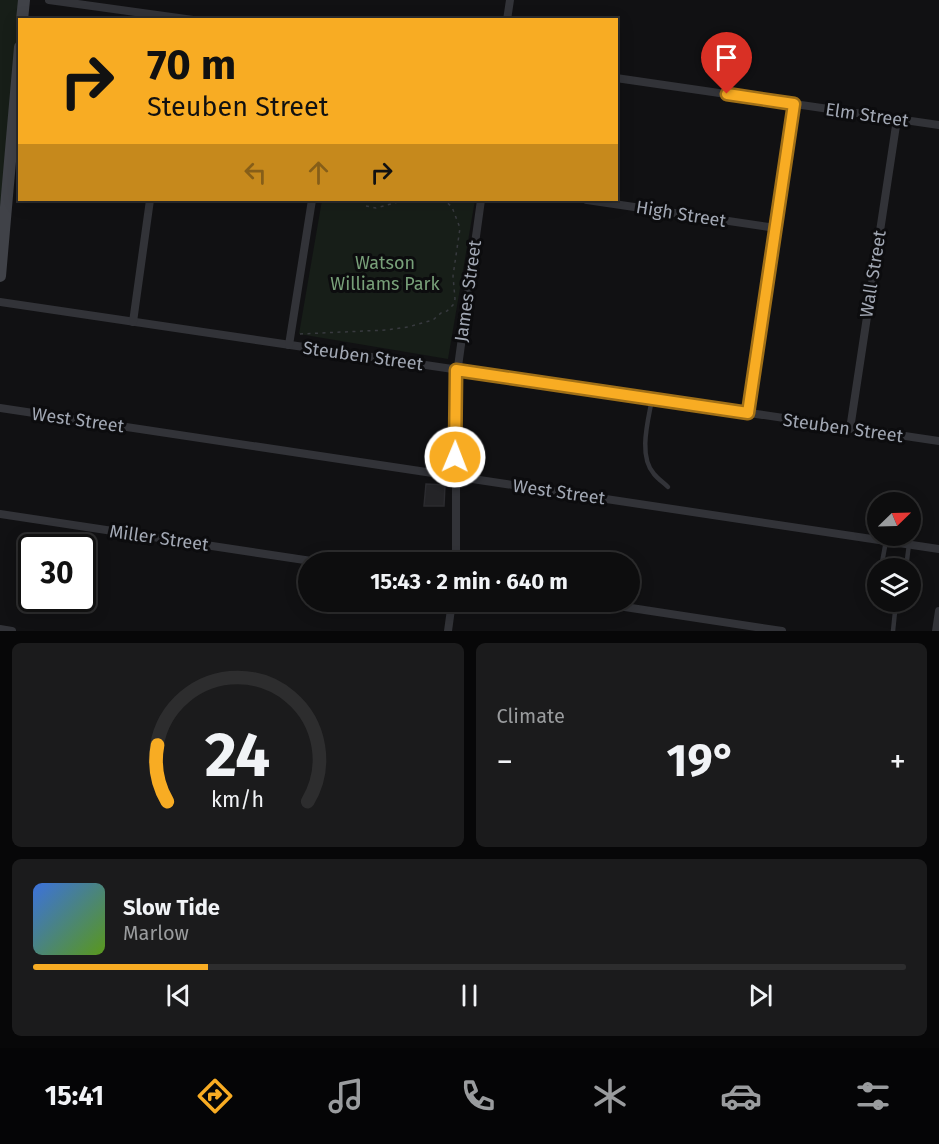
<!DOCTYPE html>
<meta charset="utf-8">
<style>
body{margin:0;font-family:"Fira Sans",sans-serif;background:#1b1b1c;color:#f1f3f6;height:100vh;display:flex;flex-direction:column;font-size:22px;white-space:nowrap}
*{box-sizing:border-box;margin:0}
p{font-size:20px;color:#9a9c9e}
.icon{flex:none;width:33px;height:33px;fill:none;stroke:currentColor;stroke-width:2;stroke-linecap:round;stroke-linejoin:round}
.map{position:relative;height:631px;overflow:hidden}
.drawer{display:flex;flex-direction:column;gap:12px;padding:12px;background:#070708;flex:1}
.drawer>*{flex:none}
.hud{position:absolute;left:18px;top:18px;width:600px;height:183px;border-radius:0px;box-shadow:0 3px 15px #0003,0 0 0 2px #2d2d2e;background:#f8ac23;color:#111;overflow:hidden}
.needle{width:39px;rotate:67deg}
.controls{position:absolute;left:867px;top:492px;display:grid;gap:12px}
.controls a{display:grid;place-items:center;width:54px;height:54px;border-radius:50%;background:#0d0d0e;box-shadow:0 3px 15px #0003,0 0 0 2px #2d2d2e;font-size:30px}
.speed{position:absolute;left:18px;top:534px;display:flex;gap:12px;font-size:30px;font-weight:700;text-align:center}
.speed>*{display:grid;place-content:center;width:78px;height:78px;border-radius:50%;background:#0d0d0e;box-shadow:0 3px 15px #0003,0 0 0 2px #2d2d2e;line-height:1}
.speed .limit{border:3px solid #111;border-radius:9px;background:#fff;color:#111}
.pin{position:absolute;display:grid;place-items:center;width:51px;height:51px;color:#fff;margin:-62px -26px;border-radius:50% 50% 50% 0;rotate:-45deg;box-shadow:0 0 6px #0007}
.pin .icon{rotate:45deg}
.me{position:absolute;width:66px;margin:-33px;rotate:1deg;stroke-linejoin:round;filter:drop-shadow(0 0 4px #0008)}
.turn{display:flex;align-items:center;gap:21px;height:126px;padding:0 30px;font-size:27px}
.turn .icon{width:78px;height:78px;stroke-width:2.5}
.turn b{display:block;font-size:42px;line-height:51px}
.lanes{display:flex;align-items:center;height:57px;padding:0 30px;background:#0003;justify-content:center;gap:30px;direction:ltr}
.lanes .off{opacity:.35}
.big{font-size:45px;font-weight:700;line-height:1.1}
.drawer .card{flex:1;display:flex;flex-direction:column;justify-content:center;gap:9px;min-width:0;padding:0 21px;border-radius:9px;background:#1b1b1c}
.drawer .dial{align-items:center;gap:0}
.dial svg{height:156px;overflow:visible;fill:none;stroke:#2d2d2e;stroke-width:7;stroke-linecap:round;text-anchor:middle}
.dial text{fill:#f1f3f6;stroke:none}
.song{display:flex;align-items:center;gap:18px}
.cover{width:72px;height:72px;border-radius:9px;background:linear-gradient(135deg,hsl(220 70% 55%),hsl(90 70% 35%))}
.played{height:6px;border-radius:3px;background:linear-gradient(90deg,#f8ac23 20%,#2d2d2e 20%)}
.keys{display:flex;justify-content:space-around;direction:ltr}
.heat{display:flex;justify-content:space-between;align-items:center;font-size:33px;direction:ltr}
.drawer .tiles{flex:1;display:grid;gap:12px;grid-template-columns:1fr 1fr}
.card:last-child{grid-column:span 2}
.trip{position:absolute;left:298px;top:552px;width:342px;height:60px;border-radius:30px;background:#0d0d0e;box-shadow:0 3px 15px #0003,0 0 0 2px #2d2d2e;font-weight:700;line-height:60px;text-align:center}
.menu{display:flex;height:96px;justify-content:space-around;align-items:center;background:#050506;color:#9a9c9e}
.menu .icon{width:42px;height:42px}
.menu .selected{color:#f8ac23}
.menu b{font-size:27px;color:#f1f3f6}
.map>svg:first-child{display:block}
.green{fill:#171e18}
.building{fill:#242427;stroke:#2b2b2f;stroke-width:1.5}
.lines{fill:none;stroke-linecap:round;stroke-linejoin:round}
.path{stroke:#383a3f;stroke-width:1.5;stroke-dasharray:3 4.5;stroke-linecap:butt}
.lane{stroke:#323338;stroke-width:4.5}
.street{stroke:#323338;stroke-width:8}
.secondary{stroke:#404248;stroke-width:12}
.route-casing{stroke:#a17017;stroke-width:15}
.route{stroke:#f8ac23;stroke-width:10}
.labels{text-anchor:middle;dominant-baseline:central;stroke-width:6;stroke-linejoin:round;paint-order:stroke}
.street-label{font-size:18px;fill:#a2a8b4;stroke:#0c0c0e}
.park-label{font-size:18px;fill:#78a079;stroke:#0c0c0e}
</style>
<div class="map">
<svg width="939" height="631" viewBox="0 0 939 631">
<rect width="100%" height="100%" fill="#111113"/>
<g class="green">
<polygon points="0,0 20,0 0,243"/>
<polygon points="322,200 475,200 448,359 299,334"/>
</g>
<polygon class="building" points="426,484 445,485 444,506 424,506"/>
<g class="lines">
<g class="path">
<polyline points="366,206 376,208 405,200"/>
<polyline points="300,334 386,330 408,327 433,320 441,313 447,311 453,305 455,299 453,276 460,228 452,207 444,200"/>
</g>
<g class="lane">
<path d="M652 399C648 421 638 456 654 474 658 479 664 483 668 487"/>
<polyline points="881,568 886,541"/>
<polyline points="906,568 909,544"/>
<polyline points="893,631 896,602"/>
</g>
<g class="street">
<polyline points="49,0 193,20"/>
<polyline points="507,20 510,0"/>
<polyline points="616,78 939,125"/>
<polyline points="587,200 776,228"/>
<polyline points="0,302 939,441"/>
<polyline points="133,322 150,200"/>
<polyline points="289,345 312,200"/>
<polyline points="0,408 939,549"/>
<polyline points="748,413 794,104"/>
<polyline points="850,429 897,119"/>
<polyline points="0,514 318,562"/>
<polyline points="456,562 456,381 481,200"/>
<polyline points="592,602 782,631"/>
<polyline points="0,629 12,631"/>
<polyline points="448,631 452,602"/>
<polyline points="936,631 939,611"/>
</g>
<g class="secondary">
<polyline points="22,20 24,0"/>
<polyline points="0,276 20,47"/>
</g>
</g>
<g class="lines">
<g class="route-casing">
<polyline id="route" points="455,457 456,370 748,413 794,104 727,94"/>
</g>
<use href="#route" class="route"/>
</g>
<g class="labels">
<g class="street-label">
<text transform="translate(867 115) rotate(8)">Elm Street</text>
<text transform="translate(681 214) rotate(9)">High Street</text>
<text transform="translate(873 274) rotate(-81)">Wall Street</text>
<text transform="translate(468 291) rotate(-82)">James Street</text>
<text transform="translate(363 356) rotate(8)">Steuben Street</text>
<text transform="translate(78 420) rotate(8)">West Street</text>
<text transform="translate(843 428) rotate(8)">Steuben Street</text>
<text transform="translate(559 492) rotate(8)">West Street</text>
<text transform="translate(159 538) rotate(8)">Miller Street</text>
</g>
<g class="park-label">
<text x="385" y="263">Watson<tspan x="385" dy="21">Williams Park</tspan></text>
</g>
</g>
</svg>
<div class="controls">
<a><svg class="needle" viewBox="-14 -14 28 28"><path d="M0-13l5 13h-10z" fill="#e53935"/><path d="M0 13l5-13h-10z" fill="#9a9c9e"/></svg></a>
<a><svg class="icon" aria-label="layers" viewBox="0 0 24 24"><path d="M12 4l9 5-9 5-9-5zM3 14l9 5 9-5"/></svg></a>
</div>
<div class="speed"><div class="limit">30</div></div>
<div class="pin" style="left:727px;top:94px;background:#d93025"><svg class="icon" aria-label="arrive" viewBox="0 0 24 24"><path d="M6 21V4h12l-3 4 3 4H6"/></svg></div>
<svg class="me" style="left:455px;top:457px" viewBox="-20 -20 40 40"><circle r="17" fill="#f8ac23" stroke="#fff" stroke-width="3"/><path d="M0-11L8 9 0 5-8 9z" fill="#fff"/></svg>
<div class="trip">15:43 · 2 min · 640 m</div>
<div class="hud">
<div class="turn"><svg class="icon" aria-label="right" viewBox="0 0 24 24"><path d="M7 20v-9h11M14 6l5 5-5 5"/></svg><div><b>70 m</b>Steuben Street</div></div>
<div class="lanes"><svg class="icon off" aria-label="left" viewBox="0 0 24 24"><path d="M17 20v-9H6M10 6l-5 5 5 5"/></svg><svg class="icon off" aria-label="ahead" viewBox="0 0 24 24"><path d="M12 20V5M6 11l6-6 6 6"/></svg><svg class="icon" aria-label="right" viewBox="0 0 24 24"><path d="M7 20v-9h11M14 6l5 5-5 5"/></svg></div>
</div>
</div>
<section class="drawer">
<div class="tiles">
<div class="card dial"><svg viewBox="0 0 100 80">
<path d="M14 69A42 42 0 1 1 86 69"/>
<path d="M14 69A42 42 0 0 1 9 40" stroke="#f8ac23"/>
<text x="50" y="56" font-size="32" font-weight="700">24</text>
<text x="50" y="72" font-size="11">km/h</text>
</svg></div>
<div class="card"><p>Climate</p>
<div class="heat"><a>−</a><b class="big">19°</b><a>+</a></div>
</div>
<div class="card">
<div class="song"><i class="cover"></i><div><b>Slow Tide</b><p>Marlow</p></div></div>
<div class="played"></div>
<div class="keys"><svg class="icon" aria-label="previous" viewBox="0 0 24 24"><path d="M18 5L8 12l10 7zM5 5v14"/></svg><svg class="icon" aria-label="pause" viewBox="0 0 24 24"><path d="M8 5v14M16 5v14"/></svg><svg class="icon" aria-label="next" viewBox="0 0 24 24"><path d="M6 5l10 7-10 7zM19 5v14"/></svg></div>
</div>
</div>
</section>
<nav class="menu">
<b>15:41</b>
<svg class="icon selected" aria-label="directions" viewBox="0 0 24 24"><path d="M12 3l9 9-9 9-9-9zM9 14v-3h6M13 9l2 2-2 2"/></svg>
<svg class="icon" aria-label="music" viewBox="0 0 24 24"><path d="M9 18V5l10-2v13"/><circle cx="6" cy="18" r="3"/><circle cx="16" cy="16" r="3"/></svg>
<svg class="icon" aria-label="phone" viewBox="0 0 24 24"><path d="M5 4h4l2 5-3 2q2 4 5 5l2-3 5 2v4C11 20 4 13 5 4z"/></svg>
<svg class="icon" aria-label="climate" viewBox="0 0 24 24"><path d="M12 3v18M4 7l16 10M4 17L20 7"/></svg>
<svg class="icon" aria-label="car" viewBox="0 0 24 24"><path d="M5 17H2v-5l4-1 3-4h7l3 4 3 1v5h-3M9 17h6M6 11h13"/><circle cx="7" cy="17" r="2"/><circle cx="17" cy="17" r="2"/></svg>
<svg class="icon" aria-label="filters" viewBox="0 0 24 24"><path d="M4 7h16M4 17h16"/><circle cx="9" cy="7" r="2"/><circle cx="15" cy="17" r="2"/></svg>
</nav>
